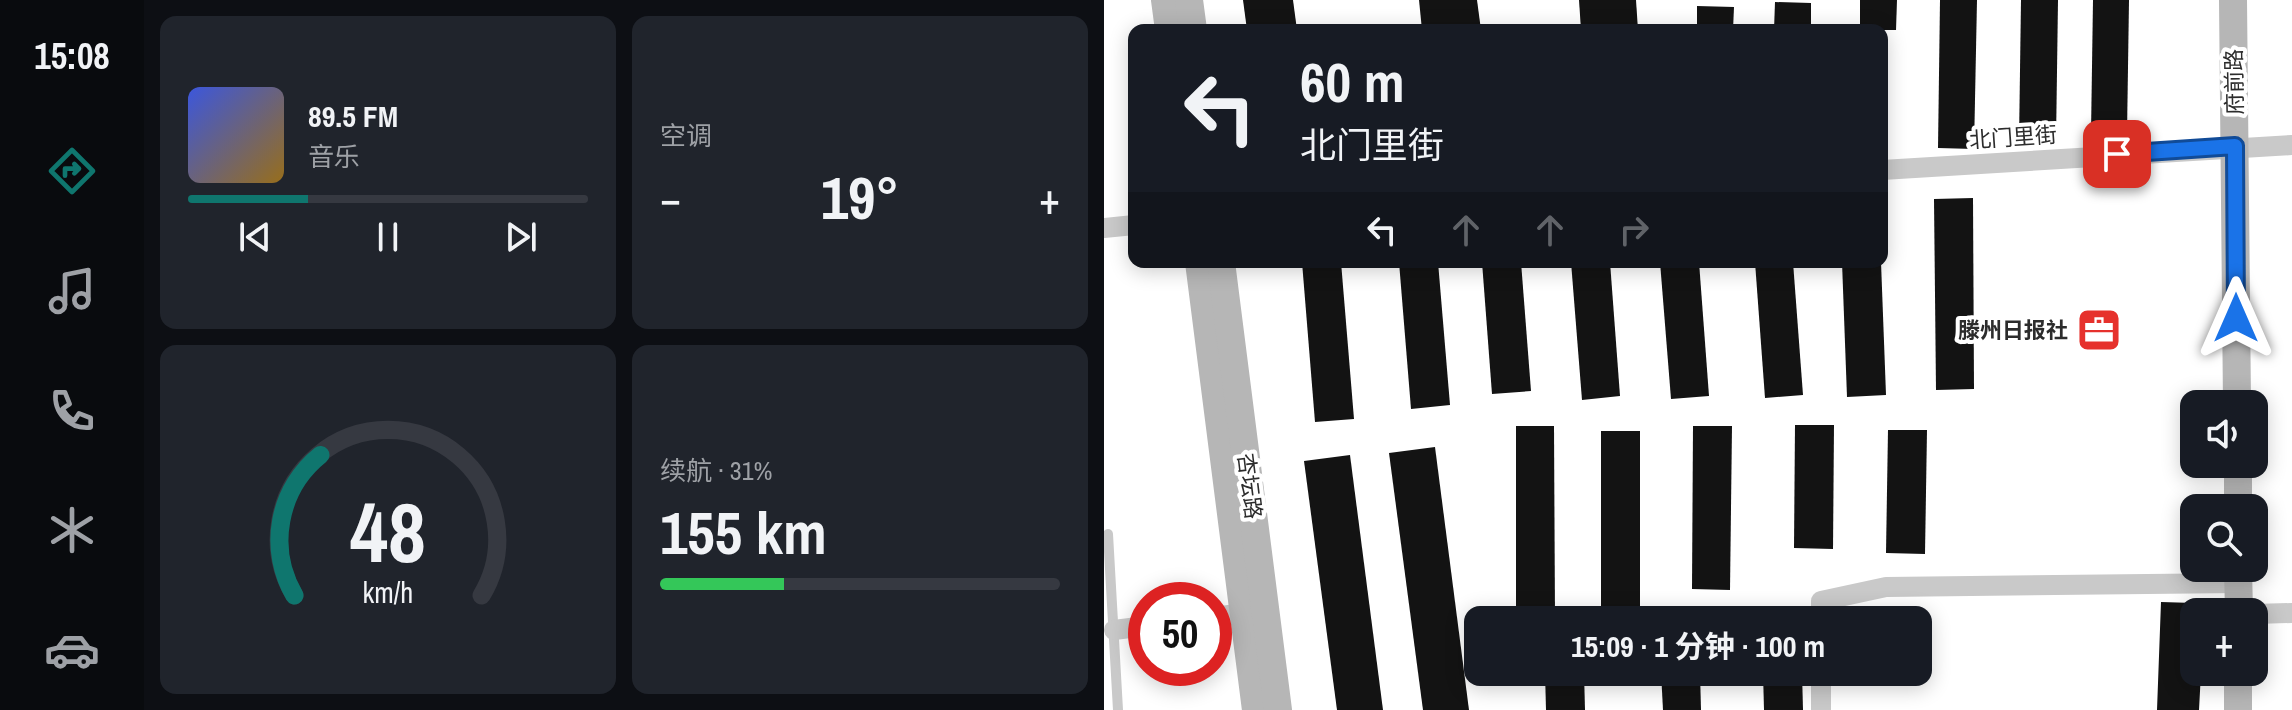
<!DOCTYPE html>
<html lang="zh">
<meta charset="utf-8">
<style>
body{margin:0;font-family:"Archivo Narrow","Noto Sans SC",sans-serif;background:#20242c;color:#f1f3f6;height:100vh;display:flex;flex-direction:column;font-size:30px;white-space:nowrap}
*{box-sizing:border-box;margin:0}
p{font-size:26px;color:#9ea1a6}
.icon{flex:none;width:44px;height:44px;fill:none;stroke:currentColor;stroke-width:2;stroke-linecap:round;stroke-linejoin:round}
.map{position:relative;flex:1;overflow:hidden}
.sheet{display:flex;flex-direction:column;gap:16px;padding:16px;background:#0d0f14;width:960px}
.sheet>*{flex:none}
.guide{position:absolute;left:24px;top:24px;width:760px;height:244px;border-radius:16px;box-shadow:0 4px 20px #0003;background:#171b24;color:#f1f3f6;overflow:hidden}
.tools{position:absolute;left:1076px;top:390px;display:grid;gap:16px}
.tools a{display:grid;place-items:center;width:88px;height:88px;border-radius:16px;background:#171b24;box-shadow:0 4px 20px #0003;font-size:40px}
.speed{position:absolute;left:24px;top:582px;display:flex;gap:16px;font-size:40px;font-weight:700;text-align:center}
.speed>*{display:grid;place-content:center;width:104px;height:104px;border-radius:50%;background:#171b24;box-shadow:0 4px 20px #0003;line-height:1}
.speed .limit{border:12px solid #d22;background:#fff;color:#111}
.pin{position:absolute;display:grid;place-items:center;width:68px;height:68px;color:#fff;margin:-34px;border-radius:16px;box-shadow:0 4px 12px #0006}
.me{position:absolute;width:88px;margin:-44px;rotate:0deg;stroke-linejoin:round;filter:drop-shadow(0 0 6px #0008)}
.turn{display:flex;align-items:center;gap:28px;height:168px;padding:0 40px;font-size:36px}
.turn .icon{width:104px;height:104px;stroke-width:2.5}
.turn b{display:block;font-size:56px;line-height:68px}
.lanes{display:flex;align-items:center;height:76px;padding:0 40px;background:#0003;justify-content:center;gap:40px;direction:ltr}
.lanes .off{opacity:.35}
.big{font-size:60px;font-weight:700;line-height:1.1}
.sheet .card{flex:1;display:flex;flex-direction:column;justify-content:center;gap:12px;min-width:0;padding:0 28px;border-radius:16px;background:#20242c}
.sheet .dial{align-items:center;gap:0}
.dial svg{height:208px;overflow:visible;fill:none;stroke:#363941;stroke-width:7;stroke-linecap:round;text-anchor:middle}
.dial text{fill:#f1f3f6;stroke:none}
.song{display:flex;align-items:center;gap:24px}
.cover{width:96px;height:96px;border-radius:12px;background:linear-gradient(135deg,hsl(230 70% 55%),hsl(40 70% 35%))}
.played{height:8px;border-radius:4px;background:linear-gradient(90deg,#0f766e 30%,#363941 30%)}
.keys{display:flex;justify-content:space-around;direction:ltr}
.heat{display:flex;justify-content:space-between;align-items:center;font-size:44px;direction:ltr}
.charge{height:12px;border-radius:6px;background:linear-gradient(90deg,#34c759 31%,#363941 0)}
.sheet .tiles{flex:1;display:grid;gap:16px;grid-template-columns:repeat(2,1fr)}
.trip{position:absolute;left:360px;top:606px;width:468px;height:80px;border-radius:16px;background:#171b24;box-shadow:0 4px 20px #0003;font-weight:700;line-height:80px;text-align:center}
main{display:flex;flex:1;min-height:0}
.dock{display:flex;flex-direction:column;width:144px;justify-content:space-around;align-items:center;background:#090b0e;color:#9ea1a6}
.dock .icon{width:56px;height:56px}
.dock .on{color:#0f766e}
.dock b{font-size:36px;color:#f1f3f6}
.map>svg:first-child{display:block}
.building{fill:#131313}
.lines{fill:none;stroke-linecap:round;stroke-linejoin:round}
.lane{stroke:#c9c9c9;stroke-width:10}
.street{stroke:#c9c9c9;stroke-width:20}
.secondary{stroke:#b6b6b6;stroke-width:28}
.route-casing{stroke:#114b97;stroke-width:20}
.route{stroke:#1a73e8;stroke-width:14}
.labels{text-anchor:middle;dominant-baseline:central;stroke-width:8;stroke-linejoin:round;paint-order:stroke}
.street-label{font-size:22px;fill:#2c2c2c;stroke:#fff}
.poi-label{font-size:22px;font-weight:bold;fill:#2c2c2c;stroke:#fff;text-anchor:end}
</style>
<main>
<nav class="dock">
<b>15:08</b>
<svg class="icon on" aria-label="directions" viewBox="0 0 24 24"><path d="M12 3l9 9-9 9-9-9zM9 14v-3h6M13 9l2 2-2 2"/></svg>
<svg class="icon" aria-label="music" viewBox="0 0 24 24"><path d="M9 18V5l10-2v13"/><circle cx="6" cy="18" r="3"/><circle cx="16" cy="16" r="3"/></svg>
<svg class="icon" aria-label="phone" viewBox="0 0 24 24"><path d="M5 4h4l2 5-3 2q2 4 5 5l2-3 5 2v4C11 20 4 13 5 4z"/></svg>
<svg class="icon" aria-label="climate" viewBox="0 0 24 24"><path d="M12 3v18M4 7l16 10M4 17L20 7"/></svg>
<svg class="icon" aria-label="car" viewBox="0 0 24 24"><path d="M5 17H2v-5l4-1 3-4h7l3 4 3 1v5h-3M9 17h6M6 11h13"/><circle cx="7" cy="17" r="2"/><circle cx="17" cy="17" r="2"/></svg>
</nav>
<section class="sheet">
<div class="tiles">
<div class="card">
<div class="song"><i class="cover"></i><div><b>89.5 FM</b><p>音乐</p></div></div>
<div class="played"></div>
<div class="keys"><svg class="icon" aria-label="previous" viewBox="0 0 24 24"><path d="M18 5L8 12l10 7zM5 5v14"/></svg><svg class="icon" aria-label="pause" viewBox="0 0 24 24"><path d="M8 5v14M16 5v14"/></svg><svg class="icon" aria-label="next" viewBox="0 0 24 24"><path d="M6 5l10 7-10 7zM19 5v14"/></svg></div>
</div>
<div class="card"><p>空调</p>
<div class="heat"><a>−</a><b class="big">19°</b><a>+</a></div>
</div>
<div class="card dial"><svg viewBox="0 0 100 80">
<path d="M14 69A42 42 0 1 1 86 69"/>
<path d="M14 69A42 42 0 0 1 24 15" stroke="#0f766e"/>
<text x="50" y="56" font-size="32" font-weight="700">48</text>
<text x="50" y="72" font-size="11">km/h</text>
</svg></div>
<div class="card"><p>续航 · 31%</p><b class="big">155 km</b><div class="charge"></div></div>
</div>
</section>
<div class="map">
<svg width="1188" height="710" viewBox="0 0 1188 710">
<rect width="100%" height="100%" fill="#fff"/>
<g class="building">
<polygon points="139,0 189,0 193,30 143,30"/>
<polygon points="315,0 373,0 377,30 318,30"/>
<polygon points="475,0 532,0 534,30 477,30"/>
<polygon points="756,0 793,0 792,30 756,30"/>
<polygon points="836,0 873,0 870,149 834,148"/>
<polygon points="917,0 954,0 952,142 915,141"/>
<polygon points="989,0 1025,0 1023,134 987,133"/>
<polygon points="671,2 707,3 707,30 670,30"/>
<polygon points="593,6 630,7 629,30 593,30"/>
<polygon points="869,198 870,389 832,390 830,199"/>
<polygon points="198,262 237,262 250,419 211,422"/>
<polygon points="295,262 334,262 346,405 307,409"/>
<polygon points="378,262 417,262 427,391 388,394"/>
<polygon points="467,262 506,262 516,396 478,400"/>
<polygon points="556,262 595,262 605,396 567,399"/>
<polygon points="651,262 689,262 699,395 661,398"/>
<polygon points="738,262 777,262 782,395 743,397"/>
<polygon points="691,425 730,425 729,549 690,548"/>
<polygon points="412,426 450,426 451,620 412,620"/>
<polygon points="589,426 628,426 626,590 588,589"/>
<polygon points="784,430 823,430 821,554 782,553"/>
<rect x="497" y="431" width="39" height="189"/>
<polygon points="331,447 365,710 319,710 285,453"/>
<polygon points="246,455 279,710 233,710 200,461"/>
<polygon points="1057,602 1090,603 1090,672 1097,672 1095,710 1053,710"/>
<polygon points="441,672 480,672 481,710 442,710"/>
<polygon points="557,672 596,672 597,710 559,710"/>
<polygon points="659,672 698,672 699,710 660,710"/>
</g>
<g class="lines">
<polyline class="lane" points="4,534 14,710"/>
<g class="street">
<polyline points="778,170 1188,145"/>
<polyline points="0,228 30,225"/>
<polyline points="1150,614 1188,613"/>
<polyline points="110,617 140,613"/>
<polyline points="717,620 717,601 782,587 1135,583"/>
<polyline points="10,630 42,626"/>
<polyline points="717,672 717,710"/>
</g>
<g class="secondary">
<polyline points="61,0 65,30"/>
<polyline points="85,0 89,30"/>
<polyline points="1129,0 1133,404"/>
<polyline points="95,262 152,710"/>
<polyline points="117,262 174,710"/>
<polyline points="1134,464 1134,508"/>
<polyline points="1134,568 1135,612"/>
<polyline points="1134,710 1134,672"/>
</g>
</g>
<g class="lines">
<g class="route-casing">
<polyline id="route" points="1013,154 1131,146 1132,318"/>
</g>
<use href="#route" class="route"/>
</g>
<defs>
<g id="office-square" transform="scale(2.3)"><rect x="-9" y="-9" width="18" height="18" rx="4" fill="#e6312c" stroke="#fff"/><path d="M-6-3h4V-5.5h4V-3h4V5H-6ZM-1-4.5V-3h2v-1.5ZM-6 0V1H6V0Z" fill="#fff"/></g>
</defs>
<g fill-rule="evenodd">
<use href="#office-square" x="995" y="330"/>
</g>
<g class="labels">
<g class="street-label">
<text transform="translate(1130 82) rotate(-91)">府前路</text>
<text transform="translate(909 137) rotate(-4)">北门里街</text>
<text transform="translate(146 486) rotate(83)">杏坛路</text>
</g>
<g class="poi-label">
<text x="964" y="330">滕州日报社</text>
</g>
</g>
</svg>
<div class="tools">
<a><svg class="icon" aria-label="sound" viewBox="0 0 24 24"><path d="M4 9h4l5-4v14l-5-4H4zM17 9q2 3 0 6"/></svg></a>
<a><svg class="icon" aria-label="search" viewBox="0 0 24 24"><circle cx="10" cy="10" r="6"/><path d="M15 15l6 6"/></svg></a>
<a>+</a>
</div>
<div class="speed"><div class="limit">50</div></div>
<div class="pin" style="left:1013px;top:154px;background:#d93025"><svg class="icon" aria-label="arrive" viewBox="0 0 24 24"><path d="M6 21V4h12l-3 4 3 4H6"/></svg></div>
<svg class="me" style="left:1132px;top:318px" viewBox="-20 -20 40 40"><path d="M0-17L14 15 0 8-14 15z" fill="#1a73e8" stroke="#fff" stroke-width="4"/></svg>
<div class="trip">15:09 · 1 分钟 · 100 m</div>
<div class="guide">
<div class="turn"><svg class="icon" aria-label="left" viewBox="0 0 24 24"><path d="M17 20v-9H6M10 6l-5 5 5 5"/></svg><div><b>60 m</b>北门里街</div></div>
<div class="lanes"><svg class="icon" aria-label="left" viewBox="0 0 24 24"><path d="M17 20v-9H6M10 6l-5 5 5 5"/></svg><svg class="icon off" aria-label="ahead" viewBox="0 0 24 24"><path d="M12 20V5M6 11l6-6 6 6"/></svg><svg class="icon off" aria-label="ahead" viewBox="0 0 24 24"><path d="M12 20V5M6 11l6-6 6 6"/></svg><svg class="icon off" aria-label="right" viewBox="0 0 24 24"><path d="M7 20v-9h11M14 6l5 5-5 5"/></svg></div>
</div>
</div>
</main>
